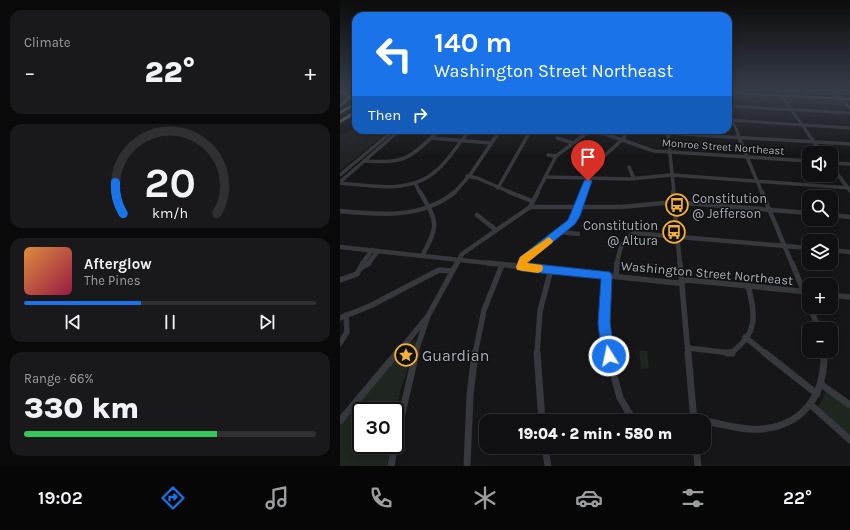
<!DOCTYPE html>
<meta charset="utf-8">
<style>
body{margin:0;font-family:Karla,sans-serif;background:#19191b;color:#f1f3f6;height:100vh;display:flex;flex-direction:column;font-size:15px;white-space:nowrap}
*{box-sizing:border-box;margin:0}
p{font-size:13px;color:#9c9d9f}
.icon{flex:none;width:22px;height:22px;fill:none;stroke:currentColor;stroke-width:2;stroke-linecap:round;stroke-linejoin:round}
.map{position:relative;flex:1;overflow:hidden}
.side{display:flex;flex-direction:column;gap:10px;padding:10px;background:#09090a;width:340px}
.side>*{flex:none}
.guide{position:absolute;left:12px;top:12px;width:380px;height:122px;border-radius:12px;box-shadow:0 2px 10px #0003,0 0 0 1px #303032;background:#1a73e8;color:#fff;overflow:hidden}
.tools{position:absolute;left:462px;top:146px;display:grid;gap:8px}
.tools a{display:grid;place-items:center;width:36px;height:36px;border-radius:8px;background:#101012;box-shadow:0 2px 10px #0003,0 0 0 1px #303032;font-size:20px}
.speed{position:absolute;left:12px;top:402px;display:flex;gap:8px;font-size:20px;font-weight:700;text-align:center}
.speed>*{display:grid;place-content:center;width:52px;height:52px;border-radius:50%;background:#101012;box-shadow:0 2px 10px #0003,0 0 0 1px #303032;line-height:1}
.speed .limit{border:2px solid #111;border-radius:6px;background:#fff;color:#111}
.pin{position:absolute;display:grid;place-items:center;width:34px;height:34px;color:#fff;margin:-41px -17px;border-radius:50% 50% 50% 0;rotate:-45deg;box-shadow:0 0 4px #0007}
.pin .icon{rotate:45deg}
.me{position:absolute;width:44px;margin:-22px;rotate:350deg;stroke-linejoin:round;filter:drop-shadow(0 0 3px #0008)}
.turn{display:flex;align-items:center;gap:14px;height:84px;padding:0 16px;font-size:18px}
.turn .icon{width:52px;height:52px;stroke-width:2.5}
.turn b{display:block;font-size:28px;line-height:34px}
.then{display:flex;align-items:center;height:38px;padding:0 16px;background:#0003;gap:8px;font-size:15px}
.big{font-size:30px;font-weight:800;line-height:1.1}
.side .card{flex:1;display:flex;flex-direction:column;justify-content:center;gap:6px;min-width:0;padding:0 14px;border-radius:12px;background:#19191b}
.side .dial{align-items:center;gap:0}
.dial svg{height:104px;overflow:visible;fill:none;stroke:#303032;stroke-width:7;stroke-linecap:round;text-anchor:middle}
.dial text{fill:#f1f3f6;stroke:none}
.song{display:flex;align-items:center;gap:12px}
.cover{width:48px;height:48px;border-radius:6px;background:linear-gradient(135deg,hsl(30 70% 55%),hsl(340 70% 35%))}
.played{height:4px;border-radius:2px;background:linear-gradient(90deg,#1a73e8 40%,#303032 40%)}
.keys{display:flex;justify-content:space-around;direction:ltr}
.heat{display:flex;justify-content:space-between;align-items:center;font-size:22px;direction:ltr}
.charge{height:6px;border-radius:3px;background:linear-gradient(90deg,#34c759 66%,#303032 0)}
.trip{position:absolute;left:139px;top:414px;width:232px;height:40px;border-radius:12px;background:#101012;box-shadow:0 2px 10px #0003,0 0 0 1px #303032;font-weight:800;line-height:40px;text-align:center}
.tab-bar{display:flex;height:64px;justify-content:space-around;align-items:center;background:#060607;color:#9c9d9f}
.tab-bar .icon{width:28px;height:28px}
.tab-bar .selected{color:#1a73e8}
.tab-bar b{font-size:18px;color:#f1f3f6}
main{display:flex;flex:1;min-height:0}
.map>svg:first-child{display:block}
.built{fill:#222225}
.green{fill:#1e261f}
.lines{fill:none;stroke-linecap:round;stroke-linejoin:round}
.minor-far4{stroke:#37383d;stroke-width:3}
.minor-far3{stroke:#37383d;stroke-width:3.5}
.minor-far2{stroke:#37383d;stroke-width:4.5}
.minor-far1{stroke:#37383d;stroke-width:5.5}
.minor{stroke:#37383d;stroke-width:7}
.major{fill:#53555c;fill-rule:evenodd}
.highway{fill:#63666e;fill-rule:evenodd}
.route{fill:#1a73e8;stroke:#114b97}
.slow{fill:#f59e0b}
.labels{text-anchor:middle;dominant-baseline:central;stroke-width:3;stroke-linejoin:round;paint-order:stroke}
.far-street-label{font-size:11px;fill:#a8adb8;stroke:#111113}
.poi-label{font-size:13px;fill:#a8adb8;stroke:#111113;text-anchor:start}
.street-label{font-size:13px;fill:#a8adb8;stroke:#111113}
.near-poi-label{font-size:16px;fill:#a8adb8;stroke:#111113;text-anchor:start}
</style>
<main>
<section class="side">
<div class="card"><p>Climate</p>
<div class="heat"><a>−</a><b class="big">22°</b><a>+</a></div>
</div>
<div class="card dial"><svg viewBox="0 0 100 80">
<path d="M14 69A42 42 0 1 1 86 69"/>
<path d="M14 69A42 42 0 0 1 8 45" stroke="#1a73e8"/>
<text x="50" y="56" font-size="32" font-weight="700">20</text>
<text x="50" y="72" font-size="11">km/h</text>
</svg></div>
<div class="card">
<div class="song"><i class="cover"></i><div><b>Afterglow</b><p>The Pines</p></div></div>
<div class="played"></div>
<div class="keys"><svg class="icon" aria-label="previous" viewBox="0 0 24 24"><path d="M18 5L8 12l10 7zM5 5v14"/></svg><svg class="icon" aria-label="pause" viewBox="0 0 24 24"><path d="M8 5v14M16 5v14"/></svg><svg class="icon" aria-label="next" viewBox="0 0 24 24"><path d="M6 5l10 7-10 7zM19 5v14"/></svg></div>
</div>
<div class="card"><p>Range · 66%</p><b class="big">330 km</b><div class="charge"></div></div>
</section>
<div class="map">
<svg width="510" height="466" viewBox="0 0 510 466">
<rect width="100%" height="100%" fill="#161618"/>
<g class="built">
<polygon points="388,94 437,96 443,103 388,100"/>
<polygon points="443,97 497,99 507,106 446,103"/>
<polygon points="16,126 16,130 50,130 0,171 0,133 5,134"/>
</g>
<g class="green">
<polygon points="75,340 76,341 60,393 55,423 55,411 21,411 21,445 51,445 47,466 0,466 0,426 71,341"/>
<polygon points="299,351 307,351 309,368 301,369"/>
<polygon points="486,391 510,408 510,437 478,407"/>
</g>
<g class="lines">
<g class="minor-far4">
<polyline points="437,90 470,136"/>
<polyline points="465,90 468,93"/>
<polyline points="493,90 510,108"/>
<polyline points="388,106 510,113"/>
<polyline points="388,110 399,136"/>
<polyline points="388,120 510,128"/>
<polyline points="251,130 272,136"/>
<polyline points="315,130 325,133 374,136"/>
<polyline points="328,130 329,136"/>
<polyline points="47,136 54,130"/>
<polyline points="53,136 60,130"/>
<polyline points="93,136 99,130"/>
<polyline points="125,136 130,130"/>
<polyline points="156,136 160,130"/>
<polyline points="188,136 191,130"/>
<polyline points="243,136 251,130"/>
<polyline points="284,136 287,130"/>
</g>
<g class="minor-far3">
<polyline points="268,135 314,151 469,161"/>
<polyline points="328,135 334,193"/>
<polyline points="357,135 510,144"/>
<polyline points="398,135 422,193"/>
<polyline points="469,135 482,153"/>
<polyline points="91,138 151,143"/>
<polyline points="217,138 233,143"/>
<polyline points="208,155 216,156"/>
<path d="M24 161C61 163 68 161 94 135"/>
<polyline points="491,163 510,164"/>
<polyline points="491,165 510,191"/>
<polyline points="289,167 294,179"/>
<polyline points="0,175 48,135"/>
<polyline points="127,176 137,178 172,193"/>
<polyline points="206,177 288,179 332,175 510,188"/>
<polyline points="0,182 54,135"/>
<path d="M0 183C32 186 70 194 96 171 108 161 116 147 126 135"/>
<polyline points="75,183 80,193"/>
<polyline points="158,188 188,135"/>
<polyline points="114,193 130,175 157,135"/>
<polyline points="197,193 216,156 244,135"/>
<polyline points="244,193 254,165 283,139 285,135"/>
</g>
<g class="minor-far2">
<path d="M80 192C97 222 100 224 82 256"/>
<polyline points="169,192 192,201"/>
<polyline points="333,192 340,264"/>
<polyline points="422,192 452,264"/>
<polyline points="190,207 281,207 334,202 469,213"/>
<path d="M0 211C40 215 82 219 115 192"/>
<polyline points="137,215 156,230"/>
<polyline points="491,215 510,217"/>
<polyline points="220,232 238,234"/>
<polyline points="0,247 157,264"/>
<polyline points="491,250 510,252"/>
<polyline points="22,264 32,250"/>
<polyline points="28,264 38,251"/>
<polyline points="117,264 122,254 190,207 198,192"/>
<polyline points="182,264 184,260 232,222 245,192"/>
<path d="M277 264C279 250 282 240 294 233L469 248"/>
</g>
<g class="minor-far1">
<polyline points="148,263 337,283 347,280 469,292"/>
<polyline points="340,263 348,354"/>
<polyline points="452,263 469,304"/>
<polyline points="22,267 29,263"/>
<polyline points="181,267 183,263"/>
<polyline points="267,275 264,319 268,354"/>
<polyline points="276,276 277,263"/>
<polyline points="0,280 17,274 23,263"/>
<polyline points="491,295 510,297"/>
<polyline points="470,307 479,329"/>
<polyline points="0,318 30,306 99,270 112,271"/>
<polyline points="405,337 426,354"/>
<polyline points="0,343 7,332 6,315"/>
<path d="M348 348 391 353C418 333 416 315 408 286"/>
<polyline points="484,351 484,354"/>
<polyline points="57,354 88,316 117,263"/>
<polyline points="75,354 87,319"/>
<polyline points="135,354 144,310 162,265"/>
<polyline points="197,354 200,311 211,269"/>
</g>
<g class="minor">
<polyline points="197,353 202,421"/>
<polyline points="268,353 280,398 294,421"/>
<polyline points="348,353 354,421"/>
<polyline points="387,353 392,353"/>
<polyline points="425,353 477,394"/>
<polyline points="482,385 510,405"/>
<polyline points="471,405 510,440"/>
<polyline points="0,421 57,353"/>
<path d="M364 421C383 424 403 431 422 429 465 425 485 393 484 353"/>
<polyline points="55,444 76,353"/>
<polyline points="205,447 208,466"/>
<polyline points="356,447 358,466"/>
<polyline points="51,466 55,445"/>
<polyline points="127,466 130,395 135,353"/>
</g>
<g class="major">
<rect x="0" y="91" width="16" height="2"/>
<polygon points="388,92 510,98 510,100 388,94"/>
</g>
<g class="highway">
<polygon points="0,91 13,96 0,108 0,105 8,96 0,93"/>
<polygon points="16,102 16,105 0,114 0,111"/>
<polygon points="14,111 16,111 16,114 0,123 0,120"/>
</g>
</g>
<linearGradient id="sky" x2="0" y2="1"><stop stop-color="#0c0c0d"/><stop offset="0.58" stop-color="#363c48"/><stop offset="1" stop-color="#363c48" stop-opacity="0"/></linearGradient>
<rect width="510" height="156" fill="url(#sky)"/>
<polygon class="route" points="248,178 252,181 240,216 235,224 187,263 270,272 272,276 270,323 275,356 273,361 269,363 264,361 262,356 258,323 261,279 181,271 176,267 180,257 228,220 244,181"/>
<polygon class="slow" points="209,237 213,241 212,243 187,263 202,265 203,268 202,271 198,273 177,270 176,267 180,257"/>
<defs>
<g id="bus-ring" transform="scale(1.15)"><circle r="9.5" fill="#111113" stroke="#f2b134" stroke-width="1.5"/><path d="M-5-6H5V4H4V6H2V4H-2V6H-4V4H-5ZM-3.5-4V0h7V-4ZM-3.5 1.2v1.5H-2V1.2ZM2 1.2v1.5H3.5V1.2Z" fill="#f2b134"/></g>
<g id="sight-ring" transform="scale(1.15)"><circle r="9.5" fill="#111113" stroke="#f2b134" stroke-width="1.5"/><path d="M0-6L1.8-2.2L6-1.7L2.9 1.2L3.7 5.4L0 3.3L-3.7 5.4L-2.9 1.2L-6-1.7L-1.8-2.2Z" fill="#f2b134"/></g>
</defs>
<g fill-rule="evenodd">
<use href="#bus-ring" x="337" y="205"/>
<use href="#bus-ring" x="334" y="232"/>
<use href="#sight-ring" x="66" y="355"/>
</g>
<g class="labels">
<g class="far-street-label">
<text transform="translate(383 147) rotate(4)">Monroe Street Northeast</text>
</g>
<g class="poi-label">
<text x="352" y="198">Constitution<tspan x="352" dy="15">@ Jefferson</tspan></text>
<text x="318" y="225" text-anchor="end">Constitution<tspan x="318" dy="15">@ Altura</tspan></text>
</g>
<g class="street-label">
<text transform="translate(367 273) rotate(5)">Washington Street Northeast</text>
</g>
<g class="near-poi-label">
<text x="82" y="355">Guardian</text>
</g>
</g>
</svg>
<div class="tools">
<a><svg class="icon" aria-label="sound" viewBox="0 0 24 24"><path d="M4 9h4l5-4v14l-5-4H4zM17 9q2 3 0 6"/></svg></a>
<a><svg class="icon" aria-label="search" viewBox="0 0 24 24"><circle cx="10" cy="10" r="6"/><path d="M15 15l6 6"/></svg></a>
<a><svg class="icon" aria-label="layers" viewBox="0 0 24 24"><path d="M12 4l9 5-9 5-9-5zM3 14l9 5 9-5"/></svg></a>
<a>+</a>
<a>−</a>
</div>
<div class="speed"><div class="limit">30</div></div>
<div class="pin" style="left:248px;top:181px;background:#d93025"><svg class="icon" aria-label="arrive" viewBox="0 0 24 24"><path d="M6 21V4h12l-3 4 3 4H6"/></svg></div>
<svg class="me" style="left:269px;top:356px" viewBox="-20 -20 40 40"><circle r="17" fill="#1a73e8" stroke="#fff" stroke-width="3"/><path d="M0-11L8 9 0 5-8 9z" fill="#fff"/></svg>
<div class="trip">19:04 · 2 min · 580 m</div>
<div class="guide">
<div class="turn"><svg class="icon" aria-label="left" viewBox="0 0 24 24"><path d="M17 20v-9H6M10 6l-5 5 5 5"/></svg><div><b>140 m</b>Washington Street Northeast</div></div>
<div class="then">Then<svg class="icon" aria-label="right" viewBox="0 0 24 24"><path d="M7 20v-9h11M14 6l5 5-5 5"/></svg></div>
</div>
</div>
</main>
<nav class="tab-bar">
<b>19:02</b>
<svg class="icon selected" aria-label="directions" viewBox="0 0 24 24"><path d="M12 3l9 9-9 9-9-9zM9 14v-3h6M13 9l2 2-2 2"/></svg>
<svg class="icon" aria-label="music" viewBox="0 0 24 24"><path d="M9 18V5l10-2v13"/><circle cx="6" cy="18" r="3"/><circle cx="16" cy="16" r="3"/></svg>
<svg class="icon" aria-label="phone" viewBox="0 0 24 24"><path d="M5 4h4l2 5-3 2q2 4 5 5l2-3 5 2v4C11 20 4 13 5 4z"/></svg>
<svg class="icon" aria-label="climate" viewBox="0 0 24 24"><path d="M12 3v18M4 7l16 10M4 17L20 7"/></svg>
<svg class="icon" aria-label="car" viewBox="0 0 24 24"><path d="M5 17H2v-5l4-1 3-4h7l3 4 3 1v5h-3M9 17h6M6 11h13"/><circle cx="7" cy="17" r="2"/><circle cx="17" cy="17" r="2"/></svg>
<svg class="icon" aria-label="filters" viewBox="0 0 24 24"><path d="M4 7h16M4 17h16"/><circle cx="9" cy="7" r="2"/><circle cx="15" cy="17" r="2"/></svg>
<b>22°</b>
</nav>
